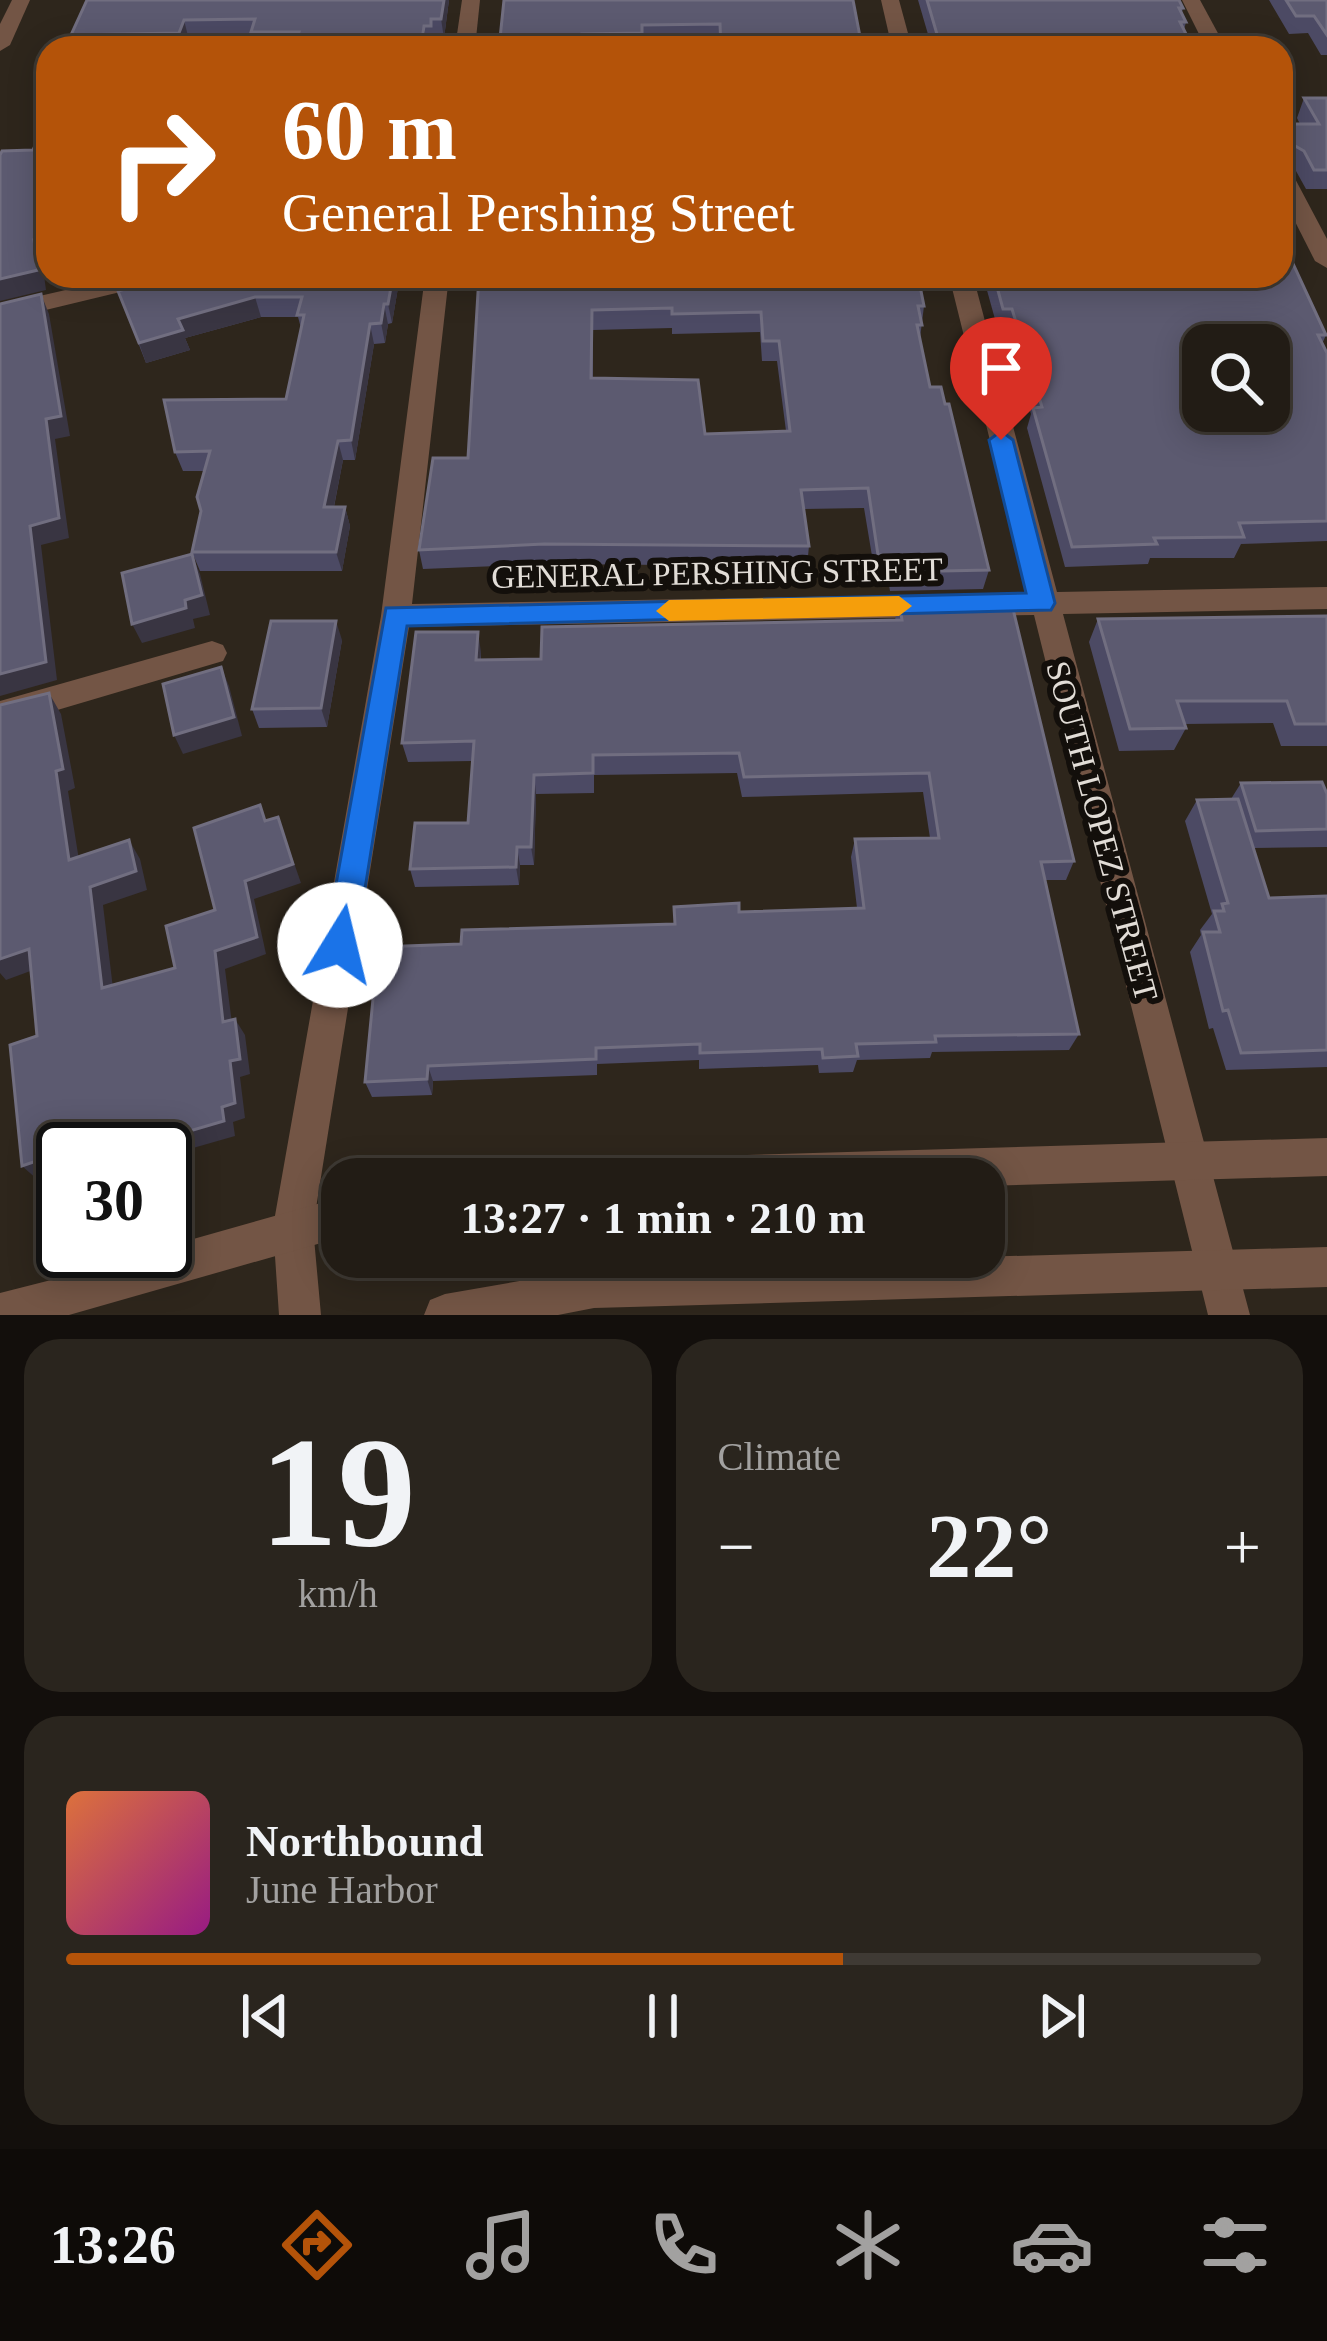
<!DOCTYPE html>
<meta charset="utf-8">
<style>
body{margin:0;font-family:"Times New Roman",serif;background:#2a251e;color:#f1f3f6;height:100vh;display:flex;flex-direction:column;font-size:45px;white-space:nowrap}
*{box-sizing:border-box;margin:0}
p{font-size:39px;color:#a2a1a0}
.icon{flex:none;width:66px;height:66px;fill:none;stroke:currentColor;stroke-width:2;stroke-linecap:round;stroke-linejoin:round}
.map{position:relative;height:1315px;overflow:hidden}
.details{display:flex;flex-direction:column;gap:24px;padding:24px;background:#130f0c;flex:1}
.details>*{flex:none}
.guide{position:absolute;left:36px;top:36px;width:1257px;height:252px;border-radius:36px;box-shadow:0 6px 30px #0003,0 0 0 3px #3f3a34;background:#b45309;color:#fff;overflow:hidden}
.buttons{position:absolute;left:1182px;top:324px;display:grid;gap:24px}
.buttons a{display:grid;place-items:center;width:108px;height:108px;border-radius:24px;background:#221c15;box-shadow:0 6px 30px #0003,0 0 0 3px #3f3a34;font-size:60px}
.speed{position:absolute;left:36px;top:1122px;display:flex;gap:24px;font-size:60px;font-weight:700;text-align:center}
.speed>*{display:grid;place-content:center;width:156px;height:156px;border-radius:50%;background:#221c15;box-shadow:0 6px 30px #0003,0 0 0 3px #3f3a34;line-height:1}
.speed .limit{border:6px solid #111;border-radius:18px;background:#fff;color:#111}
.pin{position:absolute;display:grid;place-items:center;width:102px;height:102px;color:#fff;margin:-123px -51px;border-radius:50% 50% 50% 0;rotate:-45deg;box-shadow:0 0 12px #0007}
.pin .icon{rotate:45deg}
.me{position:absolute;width:132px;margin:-66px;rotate:9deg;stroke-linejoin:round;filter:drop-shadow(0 0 9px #0008)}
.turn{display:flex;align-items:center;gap:42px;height:252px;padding:0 48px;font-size:54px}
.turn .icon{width:156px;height:156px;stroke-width:2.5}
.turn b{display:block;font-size:84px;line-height:102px}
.big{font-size:90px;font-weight:800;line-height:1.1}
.details .widget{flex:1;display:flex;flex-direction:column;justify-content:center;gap:18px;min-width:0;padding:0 42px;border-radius:36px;background:#2a251e}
.details .dial{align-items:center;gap:0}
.dial b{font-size:156px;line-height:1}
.song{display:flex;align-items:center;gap:36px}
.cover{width:144px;height:144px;border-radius:18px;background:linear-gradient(135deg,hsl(20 70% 55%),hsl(310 70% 35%))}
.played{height:12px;border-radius:6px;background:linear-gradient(90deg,#b45309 65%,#3f3a34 65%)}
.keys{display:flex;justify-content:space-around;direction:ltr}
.heat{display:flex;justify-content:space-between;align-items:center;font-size:66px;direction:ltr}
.details .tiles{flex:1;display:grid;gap:24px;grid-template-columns:1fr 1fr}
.widget:last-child{grid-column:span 2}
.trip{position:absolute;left:321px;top:1158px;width:684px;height:120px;border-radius:36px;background:#221c15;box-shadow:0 6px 30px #0003,0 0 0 3px #3f3a34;font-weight:800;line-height:120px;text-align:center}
.tab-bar{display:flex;height:192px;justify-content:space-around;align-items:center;background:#0e0b08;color:#a2a1a0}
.tab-bar .icon{width:84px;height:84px}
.tab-bar .active{color:#b45309}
.tab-bar b{font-size:54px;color:#f1f3f6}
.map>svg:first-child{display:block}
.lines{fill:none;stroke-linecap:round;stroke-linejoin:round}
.minor{fill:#735545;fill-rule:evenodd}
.tertiary{fill:#735545;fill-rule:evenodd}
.wall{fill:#4c4a64;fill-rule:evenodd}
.shaded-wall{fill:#393542}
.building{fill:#5c5a70;stroke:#716e80;stroke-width:3;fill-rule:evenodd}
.route{fill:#1a73e8;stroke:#114b97;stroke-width:3}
.slow{fill:#f59e0b}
.labels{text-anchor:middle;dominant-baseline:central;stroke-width:12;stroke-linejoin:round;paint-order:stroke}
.street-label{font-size:33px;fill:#e2ddd7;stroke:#130f0b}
</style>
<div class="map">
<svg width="1327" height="1315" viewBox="0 0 1327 1315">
<rect width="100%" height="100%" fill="#2e261c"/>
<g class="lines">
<g class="minor">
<polygon points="12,0 30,0 10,45 0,51 0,24"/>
<polygon points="462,0 480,0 475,48 455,48"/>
<polygon points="881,0 899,0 912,48 892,48"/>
<polygon points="1182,0 1200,0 1226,48 1206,48"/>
<polygon points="1281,166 1292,173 1327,239 1327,268 1315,261 1281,194"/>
<polygon points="127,276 170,276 166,281 0,321 0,305"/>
<polygon points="425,276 449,276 412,604 1028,593 949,276 973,276 1057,592 1327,587 1327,609 1063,614 1250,1315 1208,1315 1034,615 409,627 313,1227 321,1315 279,1315 273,1227 381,616"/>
<polygon points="212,641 223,645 227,653 223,661 0,727 0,701"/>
</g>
<g class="tertiary">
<polygon points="1327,1138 1327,1176 984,1186 984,1179 555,1179 560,1165 574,1160"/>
<polygon points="342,1197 342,1237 69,1315 0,1315 0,1293 165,1251 165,1247"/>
<polygon points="1327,1247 1327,1287 594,1308 558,1315 424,1315 430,1300 445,1294 594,1268"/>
</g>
</g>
<g class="wall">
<polygon points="87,0 449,0 444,38 434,38 433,45 427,45 427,48 255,48 252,39 189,40 186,48 76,48 71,35"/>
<polygon points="504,0 853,0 862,47 869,48 719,48 719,43 642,44 642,48 499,48"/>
<polygon points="918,0 1179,0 1183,8 1182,12 1186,22 1184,30 1193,48 932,48"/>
<polygon points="1269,0 1327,0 1327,55 1321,55 1308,33 1289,34"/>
<polygon points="1304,98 1327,98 1327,189 1306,189 1296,171 1285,164 1281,178 1281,124 1300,124 1297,118"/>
<polygon points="400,276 392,323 388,324 385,343 374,344 355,460 343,460 334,507 345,507 350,526 342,571 200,571 192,552 201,511 204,471 183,471 175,452 286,399 301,328 298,317 261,317 185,338 190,350 146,363 118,291"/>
<path d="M479 276 924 306 920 338 930 387 989 570 983 589 890 591 887 574H875L864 508 804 509 809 546 807 566 546 564 423 569 419 550 468 458ZM672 328V334L760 332 762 361H777L786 431 705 434 593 378V330Z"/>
<polygon points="983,276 1281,276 1326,335 1322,344 1327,353 1327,541 1241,544 1234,558 1150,558 1148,564 1065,567 1027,428 1031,414 1007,330 998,330"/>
<polygon points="899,601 1074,861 1066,880 1045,880 1079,1034 1069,1050 932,1052 930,1058 857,1060 853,1072 819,1073 818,1065 699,1069 699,1060 597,1064 597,1075 433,1081 432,1095 372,1097 365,1082 461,944 674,924 739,912 857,908 851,857 855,839 930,838 923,792 742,797 737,773 594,775 594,793 536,794 534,865 520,865 519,885 415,887 410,869 468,823 472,761 408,762 402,743 481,652 481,660 541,659 895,620"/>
<polygon points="1327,616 1327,746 1281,746 1273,723 1184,724 1186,728 1174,750 1119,751 1089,642 1098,619"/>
<polygon points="342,640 327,727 259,728 252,709"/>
<polygon points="1241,783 1327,794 1327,847 1253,848 1269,898 1327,896 1327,1067 1226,1070 1213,1028 1209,1029 1190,952 1201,935 1200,930 1212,914 1185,821 1197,800 1231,799"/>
</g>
<g class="shaded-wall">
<polygon points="444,0 449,0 444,38 441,19"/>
<polygon points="184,20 189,40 186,48 183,48 179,33"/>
<polygon points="424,26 427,48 421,48"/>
<polygon points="48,239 48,259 42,260 46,290 0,301 0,279 34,240"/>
<polygon points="393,276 400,276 392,323 388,304"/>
<polygon points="41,294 49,314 70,436 55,439 69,538 41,545 57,680 0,696 0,674 30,526 46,419"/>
<polygon points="255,297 261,317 185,338 190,350 146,363 139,343 178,319"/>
<polygon points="384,304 388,324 385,343 381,323"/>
<polygon points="370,324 374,344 355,460 351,440"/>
<polygon points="338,441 343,460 330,526 324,507"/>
<polygon points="345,507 350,526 342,571 336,552"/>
<polygon points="192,554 200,574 210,615 193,619 195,628 142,643 132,624 185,600"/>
<polygon points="336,621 342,640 327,727 321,708"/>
<polygon points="478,632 481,652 479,681 476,660"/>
<polygon points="221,667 229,686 242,736 183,754 174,735"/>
<polygon points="49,693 61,714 75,788 68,791 82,879 69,860 56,771"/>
<polygon points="534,775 536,794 534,865 531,847"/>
<polygon points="278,817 301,883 254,899 266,954 225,969 234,1039 223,1022 215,951 245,881"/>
<polygon points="129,840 140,859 147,890 103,905 115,1005 102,988 90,887"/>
<polygon points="517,847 520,865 519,885 516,867"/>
<polygon points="29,949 44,966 6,980 0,973 0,959"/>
<polygon points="235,1019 245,1035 250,1074 240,1077 245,1118 233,1122 235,1136 165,1156 165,1149 158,1149 152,1142 222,1107"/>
<polygon points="428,1066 433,1081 432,1095 427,1079"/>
<polygon points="150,1121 163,1136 126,1149 85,1149 85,1145"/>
<polygon points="42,1159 63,1169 63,1188 59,1190 45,1177 38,1180 22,1166"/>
</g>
<g class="building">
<polygon points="87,0 444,0 441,19 431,19 431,26 424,26 421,48 295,48 299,32 251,32 255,19 184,20 179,33 71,35"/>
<polygon points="504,0 853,0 862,47 869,48 721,48 720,24 642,25 642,33 582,34 582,48 499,48"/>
<polygon points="927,0 1179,0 1183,8 1179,8 1186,22 1180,22 1193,48 941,48"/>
<polygon points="1286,0 1327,0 1327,35 1314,16 1296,16"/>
<polygon points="1304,98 1327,98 1327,170 1314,170 1304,151 1288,142 1284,170 1281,170 1281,124 1319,124"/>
<polygon points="48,116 48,239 34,240 38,270 0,279 0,155 2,151 33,150"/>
<path d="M1281 242H1283L1326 335H1318L1327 353V521L1239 523 1244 537 1154 538 1157 544 1072 547 1033 408 1042 407 1012 309H1003L994 276H1281ZM1203 345H1269V411H1203Z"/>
<polygon points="169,276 393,276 388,304 384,304 381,323 370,324 351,440 338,441 324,507 345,507 336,552 192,552 201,511 197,497 210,451 175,452 164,400 286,399 304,315 297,315 302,297 255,297 178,319 183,330 139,343 118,291"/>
<path d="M479 276H918L924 306H918L922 325H917L930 387H941L945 404H949L989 570 894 572 891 555H878L868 488 801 490 809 546 544 544 419 550 433 458H468ZM672 308V314L761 312 763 341H779L790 431 705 434 698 380 591 378 592 310Z"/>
<polygon points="41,294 61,416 46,419 59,518 30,526 46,662 0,674 0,304"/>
<polygon points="192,554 202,595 185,600 186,608 132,624 122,573"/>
<polygon points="997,599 999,610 1013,609 1074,861 1041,862 1079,1034 935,1036 936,1042 856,1044 858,1056 823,1058 822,1049 700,1053 700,1044 596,1048 596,1059 428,1066 427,1079 365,1082 378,947 461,944 462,930 675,924 674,907 739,903 739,912 864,908 855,839 939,838 929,773 744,777 739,753 593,755 593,773 534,775 531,847 517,847 516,867 410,869 415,823 468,823 474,741 402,743 416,632 478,632 476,660 541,659 542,627 902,620 899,601"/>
<polygon points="1327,616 1327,724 1295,724 1287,701 1177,701 1186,728 1130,729 1098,619"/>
<polygon points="271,621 336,621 321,708 252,709"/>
<polygon points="221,667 234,717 174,735 163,684"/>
<polygon points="49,693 63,769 56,771 69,860 129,840 136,871 90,887 102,988 175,968 166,926 215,910 194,828 260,805 265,821 278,817 293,864 245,881 257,937 215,951 223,1022 235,1019 240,1059 230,1061 235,1103 222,1107 224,1121 152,1142 150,1121 85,1145 85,1149 63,1149 63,1169 44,1176 42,1159 22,1166 10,1045 37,1036 29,949 0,959 0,705"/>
<polygon points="1322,782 1327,794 1327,829 1256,831 1241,783"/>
<polygon points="1238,799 1269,898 1327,896 1327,1050 1241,1053 1228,1010 1223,1011 1203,932 1220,932 1214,911 1224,911 1222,904 1228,903 1197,800"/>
</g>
<polygon class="route" points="1001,431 1013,440 1055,603 1051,610 407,626 356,945 352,955 340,960 329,955 325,945 386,608 1026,593 989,440"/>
<polygon class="slow" points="899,596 912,606 899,616 669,621 656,611 669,600"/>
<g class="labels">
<g class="street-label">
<text transform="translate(717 573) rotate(-1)">GENERAL PERSHING STREET</text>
<text transform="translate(1102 831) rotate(75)">SOUTH LOPEZ STREET</text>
</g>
</g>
</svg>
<div class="buttons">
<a><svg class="icon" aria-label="search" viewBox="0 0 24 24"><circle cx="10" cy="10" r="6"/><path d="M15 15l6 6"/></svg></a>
</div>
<div class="speed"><div class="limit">30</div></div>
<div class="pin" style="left:1001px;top:440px;background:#d93025"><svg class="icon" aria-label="arrive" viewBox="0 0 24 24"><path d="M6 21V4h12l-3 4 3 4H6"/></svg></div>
<svg class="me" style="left:340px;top:945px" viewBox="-20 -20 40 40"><circle r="19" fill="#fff"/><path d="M0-13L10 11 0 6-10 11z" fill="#1a73e8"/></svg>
<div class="trip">13:27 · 1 min · 210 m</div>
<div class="guide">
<div class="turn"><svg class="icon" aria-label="right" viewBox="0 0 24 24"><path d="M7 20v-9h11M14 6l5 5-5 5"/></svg><div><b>60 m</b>General Pershing Street</div></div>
</div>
</div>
<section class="details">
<div class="tiles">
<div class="widget dial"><b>19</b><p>km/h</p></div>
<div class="widget"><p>Climate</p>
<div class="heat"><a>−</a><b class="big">22°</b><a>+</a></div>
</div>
<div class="widget">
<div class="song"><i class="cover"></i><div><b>Northbound</b><p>June Harbor</p></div></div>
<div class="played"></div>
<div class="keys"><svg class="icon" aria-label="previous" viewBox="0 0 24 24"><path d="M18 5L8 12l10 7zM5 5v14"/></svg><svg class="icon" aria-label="pause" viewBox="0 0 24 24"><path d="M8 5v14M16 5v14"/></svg><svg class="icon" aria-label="next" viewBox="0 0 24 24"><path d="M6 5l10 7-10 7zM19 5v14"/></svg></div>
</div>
</div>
</section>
<nav class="tab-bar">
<b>13:26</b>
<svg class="icon active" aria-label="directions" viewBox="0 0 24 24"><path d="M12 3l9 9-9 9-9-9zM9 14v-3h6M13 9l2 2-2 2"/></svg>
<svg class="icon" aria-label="music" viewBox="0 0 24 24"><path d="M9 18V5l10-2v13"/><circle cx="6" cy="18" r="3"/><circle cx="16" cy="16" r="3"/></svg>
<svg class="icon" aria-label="phone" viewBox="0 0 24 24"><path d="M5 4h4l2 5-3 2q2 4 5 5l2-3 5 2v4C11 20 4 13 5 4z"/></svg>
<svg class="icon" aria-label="climate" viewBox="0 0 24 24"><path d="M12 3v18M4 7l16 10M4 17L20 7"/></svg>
<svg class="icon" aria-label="car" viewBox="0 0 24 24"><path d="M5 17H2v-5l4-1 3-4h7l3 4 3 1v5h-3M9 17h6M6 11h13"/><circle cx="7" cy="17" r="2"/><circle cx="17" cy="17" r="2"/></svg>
<svg class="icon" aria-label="filters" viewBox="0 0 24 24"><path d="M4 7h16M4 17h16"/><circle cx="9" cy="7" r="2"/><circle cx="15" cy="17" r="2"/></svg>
</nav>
